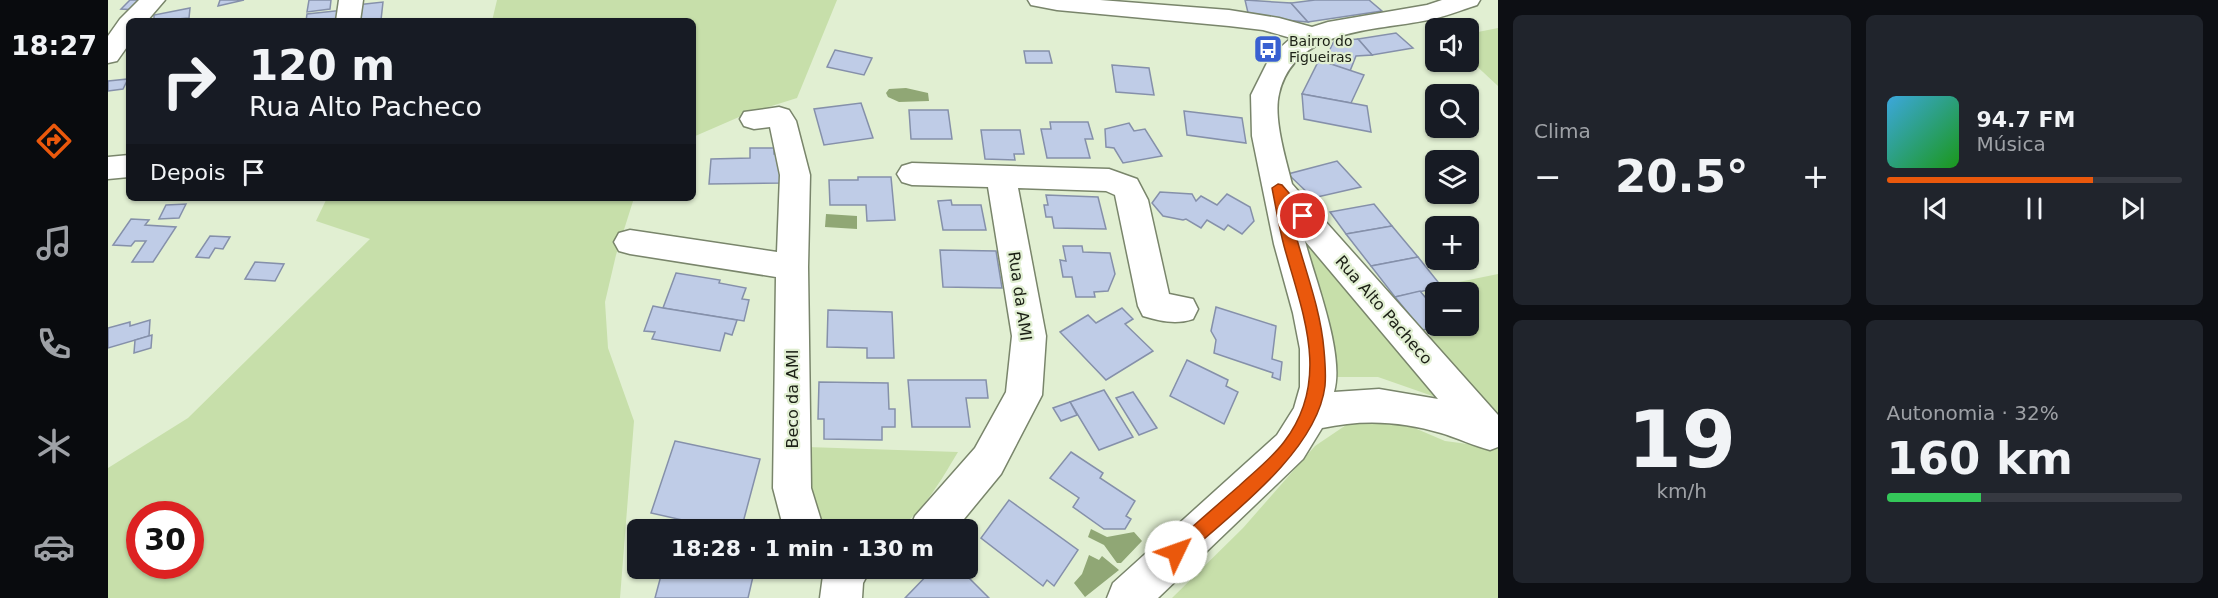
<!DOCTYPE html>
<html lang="pt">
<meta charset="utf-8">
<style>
body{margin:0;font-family:"DejaVu Sans",sans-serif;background:#20242c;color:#f1f3f6;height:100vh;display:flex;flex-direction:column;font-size:22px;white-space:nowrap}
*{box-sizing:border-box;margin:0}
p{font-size:20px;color:#9ea1a6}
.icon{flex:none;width:33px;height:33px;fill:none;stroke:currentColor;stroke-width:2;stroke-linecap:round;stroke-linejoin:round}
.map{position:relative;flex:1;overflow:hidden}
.details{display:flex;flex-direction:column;gap:15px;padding:15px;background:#0d0f14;width:720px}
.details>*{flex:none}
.guide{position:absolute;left:18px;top:18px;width:570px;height:183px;border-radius:9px;box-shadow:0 2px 4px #0004;background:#171b24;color:#f1f3f6;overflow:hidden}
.controls{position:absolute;left:1317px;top:18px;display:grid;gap:12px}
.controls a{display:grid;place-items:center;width:54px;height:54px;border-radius:9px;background:#171b24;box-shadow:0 2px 4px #0004;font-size:30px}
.speed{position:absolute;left:18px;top:501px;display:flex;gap:12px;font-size:30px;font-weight:700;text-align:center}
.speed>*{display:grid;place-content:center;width:78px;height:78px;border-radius:50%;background:#171b24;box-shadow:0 2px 4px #0004;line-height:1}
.speed .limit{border:9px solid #d22;background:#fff;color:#111}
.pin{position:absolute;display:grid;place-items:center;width:51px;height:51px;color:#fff;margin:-26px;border:3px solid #fff;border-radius:50%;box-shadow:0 2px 6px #0007}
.me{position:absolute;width:66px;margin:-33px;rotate:48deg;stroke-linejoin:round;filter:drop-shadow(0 0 4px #0008)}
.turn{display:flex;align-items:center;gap:21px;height:126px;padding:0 24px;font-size:27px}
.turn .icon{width:78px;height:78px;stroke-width:2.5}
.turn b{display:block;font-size:42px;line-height:51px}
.then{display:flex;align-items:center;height:57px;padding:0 24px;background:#0003;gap:12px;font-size:22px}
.big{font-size:45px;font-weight:600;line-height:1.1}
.details .card{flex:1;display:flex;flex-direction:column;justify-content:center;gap:9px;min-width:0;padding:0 21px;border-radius:9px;background:#20242c}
.details .dial{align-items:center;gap:0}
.dial b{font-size:78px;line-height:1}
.song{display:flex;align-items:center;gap:18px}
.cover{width:72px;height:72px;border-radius:9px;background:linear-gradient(135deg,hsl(200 70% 55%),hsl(120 70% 35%))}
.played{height:6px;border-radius:3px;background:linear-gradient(90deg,#ea580c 70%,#363941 70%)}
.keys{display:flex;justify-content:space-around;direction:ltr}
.heat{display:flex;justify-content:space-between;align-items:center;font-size:33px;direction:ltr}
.charge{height:9px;border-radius:4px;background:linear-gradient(90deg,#34c759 32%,#363941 0)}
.details .tiles{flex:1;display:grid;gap:15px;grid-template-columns:repeat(2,1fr)}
.trip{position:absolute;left:519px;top:519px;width:351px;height:60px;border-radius:9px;background:#171b24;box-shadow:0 2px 4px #0004;font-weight:600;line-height:60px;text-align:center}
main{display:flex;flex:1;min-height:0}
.tab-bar{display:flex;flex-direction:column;width:108px;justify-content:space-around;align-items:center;background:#090b0e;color:#9ea1a6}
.tab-bar .icon{width:42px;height:42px}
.tab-bar .selected{color:#ea580c}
.tab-bar b{font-size:27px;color:#f1f3f6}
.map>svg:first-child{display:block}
.green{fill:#c7dfaa;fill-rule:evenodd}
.water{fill:#90a775}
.building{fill:#bfcce7;stroke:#8590aa;stroke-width:1.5}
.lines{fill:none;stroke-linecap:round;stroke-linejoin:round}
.minor-casing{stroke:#79856b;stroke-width:3}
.minor{fill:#fff;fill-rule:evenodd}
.route{fill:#ea580c;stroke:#983908;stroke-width:1.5}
.labels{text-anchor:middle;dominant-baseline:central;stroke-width:4.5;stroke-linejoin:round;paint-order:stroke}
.far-poi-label{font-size:14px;fill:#1c2016;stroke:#e1efd2;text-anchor:start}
.street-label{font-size:16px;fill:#1c2016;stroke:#e1efd2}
</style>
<main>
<nav class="tab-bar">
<b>18:27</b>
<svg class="icon selected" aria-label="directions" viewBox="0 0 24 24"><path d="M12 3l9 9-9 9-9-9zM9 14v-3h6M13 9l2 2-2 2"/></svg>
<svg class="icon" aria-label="music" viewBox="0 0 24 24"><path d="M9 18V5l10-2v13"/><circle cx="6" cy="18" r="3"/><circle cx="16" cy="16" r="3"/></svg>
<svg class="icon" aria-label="phone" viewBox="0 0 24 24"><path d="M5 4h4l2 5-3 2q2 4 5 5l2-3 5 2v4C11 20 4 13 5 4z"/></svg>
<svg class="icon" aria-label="climate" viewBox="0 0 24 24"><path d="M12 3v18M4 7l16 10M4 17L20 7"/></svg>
<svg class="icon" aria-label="car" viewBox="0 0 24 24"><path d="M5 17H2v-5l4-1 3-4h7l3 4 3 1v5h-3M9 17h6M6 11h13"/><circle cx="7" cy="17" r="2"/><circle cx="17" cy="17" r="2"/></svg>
</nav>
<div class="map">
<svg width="1390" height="598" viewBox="0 0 1390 598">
<rect width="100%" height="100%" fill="#e1efd2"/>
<g class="green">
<polygon points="389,0 729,0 689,98 638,114 585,137 585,21 384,21"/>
<polygon points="1390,28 1390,86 1361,59 1360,34"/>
<path d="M219 198H526L508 255 497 302 500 348 526 421 512 598H0V468L80 418 262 239 208 221ZM32 514H82V566H32Z"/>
<polygon points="1193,233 1336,400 1270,377 1225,377"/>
<polygon points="1390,274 1390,419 1318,338 1350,328 1349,326 1360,326 1360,292 1335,292 1351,282"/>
<polygon points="1283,418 1337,441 1390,448 1390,598 1064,598 1135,528 1207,446 1247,419"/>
<path d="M699 447 850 452C837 473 811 522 785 529 773 533 731 529 716 530L700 507Z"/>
</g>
<g class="water">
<polygon points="798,88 820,93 821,101 791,102 780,97 778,93 781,89"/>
<polygon points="718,214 749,216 749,229 717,227"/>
<polygon points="983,529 999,537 1026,532 1034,541 1013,563 1009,563 996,545 980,537"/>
<polygon points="981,555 991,560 994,556 1011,570 977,597 966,583 974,574"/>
</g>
<g class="building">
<polygon points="22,0 39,0 29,10 13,9"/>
<polygon points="112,0 136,0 110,6"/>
<polygon points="201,0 223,0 222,9 199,12"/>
<polygon points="1137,0 1183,3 1200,22 1141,17"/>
<polygon points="1207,0 1261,0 1274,11 1200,22 1183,3"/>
<polygon points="275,2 273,20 245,21 248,5"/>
<polygon points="82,8 81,18 46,21 46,15"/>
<polygon points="236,10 234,18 198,21 199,14"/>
<polygon points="1288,33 1305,48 1264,55 1250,39"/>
<polygon points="1250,39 1264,55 1248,56 1242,71 1216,62 1226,41"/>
<polygon points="727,50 764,58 756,75 719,67"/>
<polygon points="916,51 941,51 944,63 918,63"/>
<polygon points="1211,60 1256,75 1243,103 1194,94"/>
<polygon points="1004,65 1041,68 1046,95 1008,92"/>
<polygon points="20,79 15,89 0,91 0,81"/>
<polygon points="1194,94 1259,106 1263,132 1196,119"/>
<polygon points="753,103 765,138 716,145 706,109"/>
<polygon points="801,110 840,110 844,139 803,139"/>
<polygon points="1076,111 1134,118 1138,143 1079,135"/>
<polygon points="942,122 980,122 985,139 977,139 982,158 939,158 933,129 943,129"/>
<polygon points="1021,123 1026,131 1037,129 1054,156 1015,163 1006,148 998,147 997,129"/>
<polygon points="873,130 912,130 916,154 906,154 907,160 877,159"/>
<polygon points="642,148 666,148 666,154 672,154 673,183 601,184 603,159 642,158"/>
<polygon points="1229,161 1253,187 1205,198 1180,174"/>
<polygon points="750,177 783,177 787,220 759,221 758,205 722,205 721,180 750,180"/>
<polygon points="1052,192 1084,194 1088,201 1093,196 1109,205 1119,194 1142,207 1146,221 1134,234 1120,225 1116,230 1099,220 1093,228 1078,219 1075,220 1055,216 1044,203"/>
<polygon points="938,195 990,197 998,229 946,228 944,217 938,217 936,205 940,205"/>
<polygon points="843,200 844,205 873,205 878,230 835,230 830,201"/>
<polygon points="78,204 71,218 51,219 58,205"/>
<polygon points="1266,204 1284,226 1238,234 1222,212"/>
<polygon points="23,219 41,220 37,225 68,227 45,262 24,262 38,241 27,241 23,246 5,245"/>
<polygon points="1284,226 1310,257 1263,266 1238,234"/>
<polygon points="102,236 122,237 115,249 107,248 101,258 88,257"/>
<polygon points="955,246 974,246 975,252 1002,253 1007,274 1000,291 986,292 987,297 968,297 964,277 955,277 952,260 958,261"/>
<polygon points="832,250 888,251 894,288 835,287"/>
<polygon points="1310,257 1334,287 1287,297 1263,266"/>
<polygon points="147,262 176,264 167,281 137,279"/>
<polygon points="568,273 612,280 611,283 638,288 634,299 641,300 636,321 555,308"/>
<polygon points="1312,291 1328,310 1328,326 1336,326 1314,330 1287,297"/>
<polygon points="545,306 555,308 629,320 624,335 617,333 612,351 544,339 547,332 536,331"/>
<polygon points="1108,307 1168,326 1164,359 1174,362 1172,380 1164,377 1165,373 1106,353 1108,340 1103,331"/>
<polygon points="1014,308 1025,319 1017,324 1045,351 998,380 952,332 980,315 988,323"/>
<polygon points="720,310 784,312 786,358 759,358 759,348 719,347"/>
<polygon points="42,320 41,336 0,348 0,328 22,322 22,326"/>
<polygon points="44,335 43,348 26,353 27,340"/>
<polygon points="1079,360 1120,380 1118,386 1130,392 1116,424 1062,396"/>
<polygon points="800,380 878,380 880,398 858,398 862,427 804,427"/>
<polygon points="711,382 780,383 781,409 787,409 787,427 774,427 774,440 716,439 716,419 710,419"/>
<polygon points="996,390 1025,437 991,450 962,402"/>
<polygon points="1025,392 1049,428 1031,435 1008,398"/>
<polygon points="962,402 969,415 953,421 945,408"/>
<polygon points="567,441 652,459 633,530 619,530 543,513"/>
<polygon points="963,452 995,473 992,478 1027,501 1018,516 1023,519 1017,529 996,529 965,507 971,498 942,478"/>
<polygon points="901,500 970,550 946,586 939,580 935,586 873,538"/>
<polygon points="555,568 647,568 640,598 547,598"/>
<polygon points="826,568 838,568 841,572 844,568 851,568 881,598 797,598"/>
</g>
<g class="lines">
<g class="minor-casing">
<g id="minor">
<polygon points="31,0 57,0 39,21 21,21 21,44 9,61 0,63 0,36 12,19"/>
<polygon points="231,0 255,0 252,21 228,21"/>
<path d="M920 0H992L1121 10 1171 18 1204 27 1220 22 1319 5 1334 0H1372L1369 5C1353 10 1337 17 1320 20 1267 31 1186 28 1171 94 1165 118 1178 160 1184 184L1390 415V447L1382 450C1366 446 1350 438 1333 433 1294 421 1254 419 1214 428L1195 459 1050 598H999L1005 583 1169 435 1186 408 1192 387V349L1185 313 1166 244 1144 136 1143 95 1162 57 1183 38 1155 30 1121 26 949 10 923 5ZM1197 241 1330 399 1271 389 1226 392C1237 354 1207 280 1197 241Z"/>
<polygon points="671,107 681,110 688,121 702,175 700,267 703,488 716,530 676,530 665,488 668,277 522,254 511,251 506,242 511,233 522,230 669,252 672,175 662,127 646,129 636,126 632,119 636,112"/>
<polygon points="21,155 21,177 0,179 0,157"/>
<path d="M804 163 1001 169 1029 179 1040 200 1061 294 1085 299 1090 309 1085 319C1068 325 1052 321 1035 316L1030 306 1007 195 998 191 910 188 938 336 934 395 893 474 847 530H801L807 516 867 448 898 392 904 336 880 187 804 185 794 182 789 174 794 166Z"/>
<polygon points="716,568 763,568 755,583 754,598 712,598"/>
</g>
</g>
<use href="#minor" class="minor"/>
</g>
<path class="route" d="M1170 184 1174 185 1201 216 1199 220H1190L1181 209C1191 255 1212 302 1216 350 1217 361 1218 375 1217 386 1209 452 1121 516 1074 558L1068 561 1063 558 1060 552 1063 546C1085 526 1108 506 1131 486 1146 472 1164 458 1176 442 1224 380 1194 312 1176 246 1171 227 1168 208 1164 188Z"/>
<defs>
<g id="bus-square" transform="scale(1.5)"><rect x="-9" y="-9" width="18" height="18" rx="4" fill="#3960d1" stroke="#e1efd2"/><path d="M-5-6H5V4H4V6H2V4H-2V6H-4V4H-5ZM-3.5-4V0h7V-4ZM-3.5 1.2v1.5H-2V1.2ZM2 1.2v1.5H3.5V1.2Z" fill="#fff"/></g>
</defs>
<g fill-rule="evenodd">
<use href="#bus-square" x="1160" y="49"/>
</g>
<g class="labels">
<g class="far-poi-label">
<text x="1181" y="41">Bairro do<tspan x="1181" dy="16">Figueiras</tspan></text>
</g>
<g class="street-label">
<text transform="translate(912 296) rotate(82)">Rua da AMI</text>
<text transform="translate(1276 310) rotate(49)">Rua Alto Pacheco</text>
<text transform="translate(684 399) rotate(-90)">Beco da AMI</text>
</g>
</g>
</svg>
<div class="controls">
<a><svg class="icon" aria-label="sound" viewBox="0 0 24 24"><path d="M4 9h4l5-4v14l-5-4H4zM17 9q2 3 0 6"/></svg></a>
<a><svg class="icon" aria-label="search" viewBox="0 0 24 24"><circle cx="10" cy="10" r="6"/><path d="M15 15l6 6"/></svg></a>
<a><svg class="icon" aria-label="layers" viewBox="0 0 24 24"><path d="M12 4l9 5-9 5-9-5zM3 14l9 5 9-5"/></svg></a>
<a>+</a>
<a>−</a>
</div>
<div class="speed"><div class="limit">30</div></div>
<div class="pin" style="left:1195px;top:216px;background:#d93025"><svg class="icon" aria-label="arrive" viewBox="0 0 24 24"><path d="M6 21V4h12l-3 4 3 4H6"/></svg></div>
<svg class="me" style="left:1068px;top:552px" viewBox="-20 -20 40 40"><circle r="19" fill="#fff"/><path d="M0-13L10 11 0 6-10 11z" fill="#ea580c"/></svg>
<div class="trip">18:28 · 1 min · 130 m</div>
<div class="guide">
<div class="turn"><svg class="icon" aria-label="right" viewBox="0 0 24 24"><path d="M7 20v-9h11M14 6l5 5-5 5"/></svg><div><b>120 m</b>Rua Alto Pacheco</div></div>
<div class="then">Depois<svg class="icon" aria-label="arrive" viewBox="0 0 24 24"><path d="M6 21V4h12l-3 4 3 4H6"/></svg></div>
</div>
</div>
<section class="details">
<div class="tiles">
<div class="card"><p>Clima</p>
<div class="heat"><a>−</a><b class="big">20.5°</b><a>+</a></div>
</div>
<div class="card">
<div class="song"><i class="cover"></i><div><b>94.7 FM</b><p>Música</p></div></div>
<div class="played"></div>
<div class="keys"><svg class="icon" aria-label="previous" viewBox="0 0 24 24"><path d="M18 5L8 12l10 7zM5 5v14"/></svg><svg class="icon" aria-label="pause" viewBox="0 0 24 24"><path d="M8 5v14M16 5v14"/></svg><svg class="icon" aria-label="next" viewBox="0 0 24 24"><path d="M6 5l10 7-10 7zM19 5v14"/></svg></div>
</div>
<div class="card dial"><b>19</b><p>km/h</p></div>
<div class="card"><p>Autonomia · 32%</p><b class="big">160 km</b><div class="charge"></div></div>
</div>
</section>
</main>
